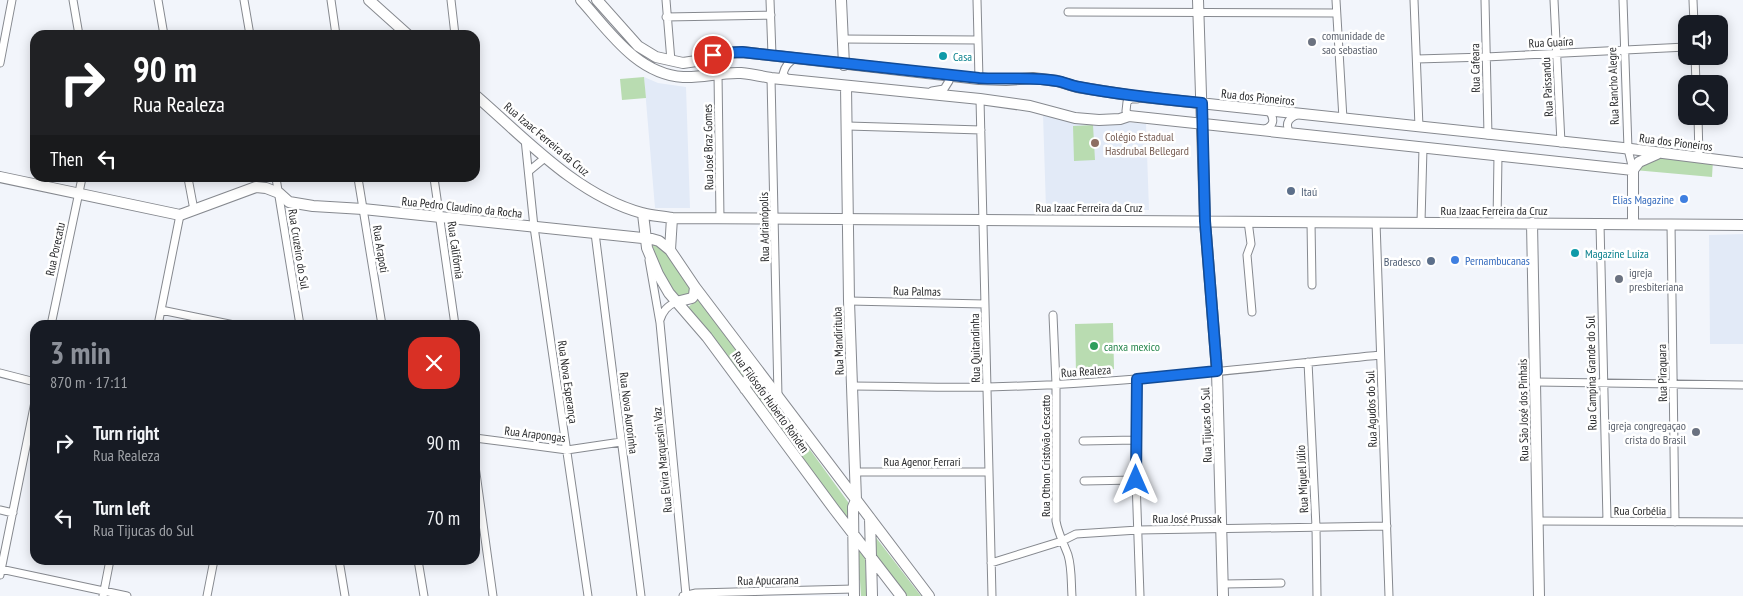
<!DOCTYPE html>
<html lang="en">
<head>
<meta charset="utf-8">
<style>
	:root { --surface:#171b24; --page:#242831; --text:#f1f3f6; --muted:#9ea1a6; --accent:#8c9099 }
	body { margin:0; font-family:"PT Sans Narrow",sans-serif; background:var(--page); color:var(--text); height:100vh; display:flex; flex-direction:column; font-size:19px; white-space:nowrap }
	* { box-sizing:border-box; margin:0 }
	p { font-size:16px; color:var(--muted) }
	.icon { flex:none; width:28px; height:28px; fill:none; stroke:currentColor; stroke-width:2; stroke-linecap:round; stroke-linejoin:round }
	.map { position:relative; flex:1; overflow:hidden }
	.drawer { position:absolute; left:30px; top:320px; width:450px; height:245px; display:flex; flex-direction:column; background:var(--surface); border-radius:15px; box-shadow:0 2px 12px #0003 }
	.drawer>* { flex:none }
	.banner { position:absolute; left:30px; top:30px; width:450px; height:152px; border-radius:15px; box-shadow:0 2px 12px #0003; background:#202124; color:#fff; overflow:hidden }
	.fabs { position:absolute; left:1678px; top:15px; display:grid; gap:10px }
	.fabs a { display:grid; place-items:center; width:50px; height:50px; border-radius:10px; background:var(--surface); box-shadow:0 2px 12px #0003; font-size:25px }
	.pin { position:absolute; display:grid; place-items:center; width:42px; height:42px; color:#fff; margin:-21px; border:2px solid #fff; border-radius:50%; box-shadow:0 1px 5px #0007 }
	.me { position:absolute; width:55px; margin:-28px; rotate:0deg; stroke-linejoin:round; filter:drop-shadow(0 0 4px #0008) }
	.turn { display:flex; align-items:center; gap:18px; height:105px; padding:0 20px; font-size:22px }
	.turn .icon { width:65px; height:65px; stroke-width:2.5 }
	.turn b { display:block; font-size:35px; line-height:42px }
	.then { display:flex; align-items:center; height:48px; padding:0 20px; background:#0003; gap:10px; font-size:19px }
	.round { display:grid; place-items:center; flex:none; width:52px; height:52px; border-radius:15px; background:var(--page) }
	.overview { display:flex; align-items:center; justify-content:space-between; height:85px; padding:0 20px }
	h1 { font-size:30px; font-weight:700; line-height:38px; color:var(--accent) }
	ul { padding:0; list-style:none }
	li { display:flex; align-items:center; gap:15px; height:75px; padding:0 20px }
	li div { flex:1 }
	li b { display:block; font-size:19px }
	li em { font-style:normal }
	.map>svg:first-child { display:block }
</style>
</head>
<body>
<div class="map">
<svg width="1743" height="596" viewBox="0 0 1743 596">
	<rect width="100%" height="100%" fill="#f2f5fb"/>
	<path fill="#e2eaf7" d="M644 77 658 83 686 87 690 208H655Z
		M1043 114 1146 124 1149 210 1046 209Z
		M1743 234V360V344H1710L1709 235Z"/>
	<path fill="#b9dcb1" d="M644 77 646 98 622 100 620 79Z
		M1093 125 1095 160 1074 161 1073 126Z
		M1659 153 1713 160 1712 177 1634 170Z
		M659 242 690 286 689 294 677 297C666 280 656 263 652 243Z
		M698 299 753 372 743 377 686 309Z
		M1113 323 1114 369 1076 373 1075 324Z
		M749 381H754L770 403H776L848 502V520L748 385Z
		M874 535 921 596H907L872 552Z
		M857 547 865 558 867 596H861L860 581 858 578Z"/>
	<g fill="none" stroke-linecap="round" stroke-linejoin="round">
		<defs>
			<path id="street" d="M73 0 79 35
				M158 0 164 35
				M244 0 250 35
				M331 0 336 35
				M451 0 455 35
				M666 0 671 61
				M770 0 772 55
				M977 0 979 79
				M1336 0 1343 119
				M1414 0 1419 127
				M1485 0 1488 135
				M1554 0 1561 143
				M1623 0 1628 149 1633 170
				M1693 0 1694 24
				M1068 12 1336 13
				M666 17 771 15
				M842 39 978 40
				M1695 56 1696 84
				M1417 59 1486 57 1686 47
				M0 63 12 0
				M718 74 720 219
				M771 78 778 396
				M788 80 783 74C785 66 788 63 795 58
				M932 91 944 89 949 81V75
				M980 99 992 596
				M1129 116 1126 111 1127 102 1131 99H1137
				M1698 116 1699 158
				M848 126 981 130
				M1265 129C1274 126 1275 119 1269 111
				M1290 133C1284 123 1289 117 1300 114
				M525 139 534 227 588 596
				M529 171 546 157
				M188 178 194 210
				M276 178 300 325
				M358 178 382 325
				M434 178 455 325
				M1248 221 1251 244 1247 255 1252 312
				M1311 222 1312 285
				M1376 222 1389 596
				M1421 222 1423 148
				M1497 223 1498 155
				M1600 224 1607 521
				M1671 224 1675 522
				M595 233 641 596
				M649 260 660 323 686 595
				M849 301 985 304
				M161 310 234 325
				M1053 315 1056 384V521C1058 533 1064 544 1068 555 1072 568 1071 583 1072 596
				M660 320C663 311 667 306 676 302
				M51 325 82 178
				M158 325 180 215
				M1308 362 1316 527 1317 596
				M0 373 35 382
				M1137 379 1136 480 1140 596
				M1536 382 1743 385
				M852 386C897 386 943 388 988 387 1119 384 1250 368 1380 355
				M475 438 567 450 621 442
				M1083 441 1136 440
				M475 466 493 596
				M855 472H989
				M1084 481 1136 480
				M0 510 13 513
				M1537 521 1743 522
				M339 560 345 596
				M418 560 424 596
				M991 563 1062 541 1076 534 1138 530 1387 526
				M0 569 127 596
				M0 575 35 402
				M1223 584 1281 583
				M103 596 110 560
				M207 596 214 560
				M683 596 696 593 854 589"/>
			<path id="secondary" d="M369 0 408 35
				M581 0C609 31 637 74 683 77 702 78 721 72 741 73 751 74 761 76 771 78L980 99 1030 106 1075 118 1099 120 1120 119 1129 116 1633 170
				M597 0 638 46 656 57 683 63 703 60 721 53 742 52 979 79 1006 80 1033 78 1057 81 1077 87 1134 96 1623 148 1743 163
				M841 0 844 65
				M1198 0 1205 221 1217 371 1223 596
				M846 86 849 301 856 500 853 507 854 596
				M475 95C525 138 576 195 642 213 651 216 662 216 672 218L1743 225
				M0 177 180 215 256 187 266 188 279 193 289 202 313 206 363 209 652 239 659 241 670 250
				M643 214 647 248 658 274 669 293 707 337 834 509 901 596
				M672 218 670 250 695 287 929 596
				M1532 223 1539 596
				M1633 224V170L1639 162 1657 154
				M676 302 692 298 694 295 695 287
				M745 389C745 378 753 373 762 376
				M870 518 872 596"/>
		</defs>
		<use href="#street" stroke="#86898f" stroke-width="9"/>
		<use href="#secondary" stroke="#86898f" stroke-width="12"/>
		<use href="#street" stroke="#fff" stroke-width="7"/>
		<use href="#secondary" stroke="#fff" stroke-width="10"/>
	</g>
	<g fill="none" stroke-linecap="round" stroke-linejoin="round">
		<defs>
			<path id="route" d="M713 55 721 53 742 52 979 78C1005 80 1032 76 1057 81 1064 82 1071 86 1079 87 1120 95 1161 99 1202 103L1205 221 1217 371 1137 379 1136 480"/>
		</defs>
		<use href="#route" stroke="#114b97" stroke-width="12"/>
		<use href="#route" stroke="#1a73e8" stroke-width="9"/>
	</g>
	<g fill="#6b7280" stroke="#fff" stroke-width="2">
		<circle cx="1312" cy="42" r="5"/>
		<circle cx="1619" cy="279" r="5"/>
		<circle cx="1696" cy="432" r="5"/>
	</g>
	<g fill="#0f9aa8" stroke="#fff" stroke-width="2">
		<circle cx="943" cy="56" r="5"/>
		<circle cx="1575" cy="253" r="5"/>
	</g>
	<circle fill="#8d6e63" stroke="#fff" stroke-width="2" cx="1095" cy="143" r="5"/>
	<g fill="#5c6f8a" stroke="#fff" stroke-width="2">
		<circle cx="1291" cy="191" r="5"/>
		<circle cx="1431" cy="261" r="5"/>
	</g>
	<g fill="#3f7fe0" stroke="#fff" stroke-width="2">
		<circle cx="1684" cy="199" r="5"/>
		<circle cx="1455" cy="260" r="5"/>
	</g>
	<circle fill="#2e9e5b" stroke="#fff" stroke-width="2" cx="1094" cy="346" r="5"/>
	<g text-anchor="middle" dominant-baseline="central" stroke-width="5" stroke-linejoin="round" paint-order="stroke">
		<g font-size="12" fill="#5b616d" stroke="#fff" text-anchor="start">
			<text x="1322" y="35">comunidade de<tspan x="1322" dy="14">sao sebastiao</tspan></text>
			<text x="1629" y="272">igreja<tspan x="1629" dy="14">presbiteriana</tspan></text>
			<text x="1686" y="425" text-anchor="end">igreja congregaçao<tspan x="1686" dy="14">crista do Brasil</tspan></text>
		</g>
		<g font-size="12" fill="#292a2c" stroke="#fff">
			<text transform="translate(1551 42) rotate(-3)">Rua Guaíra</text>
			<text transform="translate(1475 68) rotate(-91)">Rua Cafeara</text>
			<text transform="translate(1613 86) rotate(-92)">Rua Rancho Alegre</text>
			<text transform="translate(1547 87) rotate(-93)">Rua Paissandu</text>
			<text transform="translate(1258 97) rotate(6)">Rua dos Pioneiros</text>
			<text transform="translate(547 139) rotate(40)">Rua Izaac Ferreira da Cruz</text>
			<text transform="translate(1676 142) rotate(7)">Rua dos Pioneiros</text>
			<text transform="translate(708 147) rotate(-91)">Rua José Braz Gomes</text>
			<text transform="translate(462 207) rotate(6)">Rua Pedro Claudino da Rocha</text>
			<text x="1089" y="207">Rua Izaac Ferreira da Cruz</text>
			<text x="1494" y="210">Rua Izaac Ferreira da Cruz</text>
			<text transform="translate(764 227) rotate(-91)">Rua Adrianópolis</text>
			<text transform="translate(55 249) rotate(-78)">Rua Porecatu</text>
			<text transform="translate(299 249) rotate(81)">Rua Cruzeiro do Sul</text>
			<text transform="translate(381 249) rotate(81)">Rua Arapoti</text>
			<text transform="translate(456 250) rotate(82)">Rua Califórnia</text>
			<text transform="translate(917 291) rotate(1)">Rua Palmas</text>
			<text transform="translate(838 341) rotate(-92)">Rua Mandirituba</text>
			<text transform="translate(975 348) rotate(-91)">Rua Quitandinha</text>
			<text transform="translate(1086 371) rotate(-4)">Rua Realeza</text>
			<text transform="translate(1591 373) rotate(-91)">Rua Campina Grande do Sul</text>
			<text transform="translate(1662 373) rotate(-91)">Rua Piraquara</text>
			<text transform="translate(568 382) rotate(82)">Rua Nova Esperança</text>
			<text transform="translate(771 402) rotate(54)">Rua Filósofo Huberto Rohden</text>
			<text transform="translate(1371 409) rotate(-92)">Rua Agudos do Sul</text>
			<text transform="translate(1523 410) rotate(-91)">Rua São José dos Pinhais</text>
			<text transform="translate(629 413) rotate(83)">Rua Nova Aurorinha</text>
			<text transform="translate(1206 425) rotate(-92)">Rua Tijucas do Sul</text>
			<text transform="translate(535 434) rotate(7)">Rua Arapongas</text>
			<text transform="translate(1045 456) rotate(-90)">Rua Othon Cristóvão Cescatto</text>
			<text transform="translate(662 460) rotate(-96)">Rua Elvira Marquesini Vaz</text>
			<text x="922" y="461">Rua Agenor Ferrari</text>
			<text transform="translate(1302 479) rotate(-93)">Rua Miguel Júlio</text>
			<text x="1640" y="510">Rua Corbélia</text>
			<text x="1187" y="518">Rua José Prussak</text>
			<text transform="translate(768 580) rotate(-1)">Rua Apucarana</text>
		</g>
		<g font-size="12" fill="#0d838f" stroke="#fff" text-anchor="start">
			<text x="953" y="56">Casa</text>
			<text x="1585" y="253">Magazine Luiza</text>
		</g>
		<g font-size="12" fill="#785e54" stroke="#fff" text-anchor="start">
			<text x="1105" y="136">Colégio Estadual<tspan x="1105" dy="14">Hasdrubal Bellegard</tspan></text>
		</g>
		<g font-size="12" fill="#4e5e75" stroke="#fff" text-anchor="start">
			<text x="1301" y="191">Itaú</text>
			<text x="1421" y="261" text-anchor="end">Bradesco</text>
		</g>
		<g font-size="12" fill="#366cbe" stroke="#fff" text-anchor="end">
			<text x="1674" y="199">Elias Magazine</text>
			<text x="1465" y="260" text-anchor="start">Pernambucanas</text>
		</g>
		<g font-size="12" fill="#27864d" stroke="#fff" text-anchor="start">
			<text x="1104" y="346">canxa mexico</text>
		</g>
	</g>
</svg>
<div class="fabs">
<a><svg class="icon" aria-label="sound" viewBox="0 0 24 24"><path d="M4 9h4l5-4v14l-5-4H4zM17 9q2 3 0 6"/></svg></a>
<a><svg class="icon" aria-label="search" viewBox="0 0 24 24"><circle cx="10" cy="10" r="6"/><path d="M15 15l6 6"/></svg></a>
</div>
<div class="pin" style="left:713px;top:55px;background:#d93025"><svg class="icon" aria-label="arrive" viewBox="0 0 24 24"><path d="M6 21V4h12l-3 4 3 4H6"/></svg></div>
<svg class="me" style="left:1136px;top:480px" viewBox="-20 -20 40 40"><path d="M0-17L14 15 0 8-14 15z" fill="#1a73e8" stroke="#fff" stroke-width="4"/></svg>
<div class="banner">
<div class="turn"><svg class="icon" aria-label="right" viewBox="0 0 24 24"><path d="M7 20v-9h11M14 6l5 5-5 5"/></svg><div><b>90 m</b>Rua Realeza</div></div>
<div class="then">Then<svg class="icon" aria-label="left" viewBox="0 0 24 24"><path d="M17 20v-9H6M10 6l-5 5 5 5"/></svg></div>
</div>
<section class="drawer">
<div class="overview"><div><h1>3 min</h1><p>870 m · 17:11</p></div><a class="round" style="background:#d93025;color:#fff"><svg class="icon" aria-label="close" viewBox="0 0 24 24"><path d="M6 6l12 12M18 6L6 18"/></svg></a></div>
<ul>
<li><svg class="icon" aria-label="right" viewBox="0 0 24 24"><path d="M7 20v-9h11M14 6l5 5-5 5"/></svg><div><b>Turn right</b><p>Rua Realeza</p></div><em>90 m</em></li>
<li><svg class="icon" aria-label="left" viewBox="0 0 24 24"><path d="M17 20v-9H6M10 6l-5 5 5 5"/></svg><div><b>Turn left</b><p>Rua Tijucas do Sul</p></div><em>70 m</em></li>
</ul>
</section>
</div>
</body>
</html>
